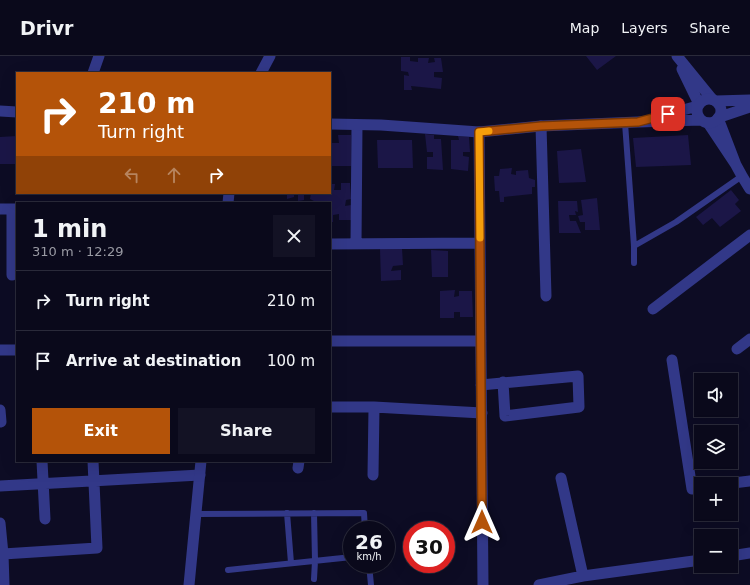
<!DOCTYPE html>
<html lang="en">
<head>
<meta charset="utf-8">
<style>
	:root { --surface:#0a091b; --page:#131224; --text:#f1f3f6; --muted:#999aa3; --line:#2a2a3a; --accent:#b45309 }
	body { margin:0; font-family:"DejaVu Sans",sans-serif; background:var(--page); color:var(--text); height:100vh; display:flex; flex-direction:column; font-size:15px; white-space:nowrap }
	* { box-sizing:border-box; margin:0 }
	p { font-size:13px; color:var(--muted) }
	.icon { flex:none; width:22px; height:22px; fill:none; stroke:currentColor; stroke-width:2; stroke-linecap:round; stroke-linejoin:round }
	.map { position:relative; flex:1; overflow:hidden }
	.drawer { position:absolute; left:16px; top:146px; width:315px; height:260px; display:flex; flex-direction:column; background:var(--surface); border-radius:0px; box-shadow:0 4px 16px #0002,0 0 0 1px var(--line) }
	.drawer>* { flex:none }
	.guide { position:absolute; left:16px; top:16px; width:315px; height:122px; border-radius:0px; box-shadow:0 4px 16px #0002,0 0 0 1px var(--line); background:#b45309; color:#fff; overflow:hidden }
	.tools { position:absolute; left:694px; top:317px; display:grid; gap:8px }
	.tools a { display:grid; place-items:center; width:44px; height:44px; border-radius:0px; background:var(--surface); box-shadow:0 4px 16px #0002,0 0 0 1px var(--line); font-size:20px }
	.speed { position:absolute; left:343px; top:465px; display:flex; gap:8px; font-size:20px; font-weight:700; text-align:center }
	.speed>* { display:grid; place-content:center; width:52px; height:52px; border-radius:50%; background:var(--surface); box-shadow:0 4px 16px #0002,0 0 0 1px var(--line); line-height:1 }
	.speed small { font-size:10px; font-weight:400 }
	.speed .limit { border:6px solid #d22; background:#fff; color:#111 }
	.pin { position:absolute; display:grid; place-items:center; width:34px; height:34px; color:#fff; margin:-17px; border-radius:8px; box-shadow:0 2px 6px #0006 }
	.me { position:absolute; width:44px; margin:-22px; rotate:0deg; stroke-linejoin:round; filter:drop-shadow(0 0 3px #0008) }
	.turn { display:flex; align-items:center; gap:14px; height:84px; padding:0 16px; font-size:18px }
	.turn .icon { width:52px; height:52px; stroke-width:2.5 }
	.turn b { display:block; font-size:28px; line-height:34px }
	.lanes { display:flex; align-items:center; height:38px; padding:0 16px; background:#0003; justify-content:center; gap:20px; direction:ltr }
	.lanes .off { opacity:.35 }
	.round { display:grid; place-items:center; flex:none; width:42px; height:42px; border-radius:0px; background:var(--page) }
	.overview { display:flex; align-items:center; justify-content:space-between; height:68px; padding:0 16px }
	h1 { font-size:24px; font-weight:600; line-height:30px }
	.action { display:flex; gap:8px; margin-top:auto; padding:8px 16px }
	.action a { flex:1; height:46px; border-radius:0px; background:var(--accent); color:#fff; font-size:16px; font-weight:600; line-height:46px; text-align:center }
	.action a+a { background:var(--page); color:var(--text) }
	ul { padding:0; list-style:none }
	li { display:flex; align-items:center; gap:12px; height:60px; padding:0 16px; border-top:1px solid var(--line) }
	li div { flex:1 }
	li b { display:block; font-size:15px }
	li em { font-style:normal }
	header { display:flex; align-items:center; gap:24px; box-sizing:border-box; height:56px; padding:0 20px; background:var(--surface); border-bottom:1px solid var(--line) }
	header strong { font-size:19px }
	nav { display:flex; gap:22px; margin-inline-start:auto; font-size:14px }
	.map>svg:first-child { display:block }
</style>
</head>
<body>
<header>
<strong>Drivr</strong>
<nav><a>Map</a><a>Layers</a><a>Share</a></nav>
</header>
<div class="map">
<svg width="750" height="529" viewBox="0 0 750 529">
	<rect width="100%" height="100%" fill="#0d0c24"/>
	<path fill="#1b1647" d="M586 0H616L597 14Z
		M401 1H410V5L418 6V2H429L428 7 435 6 434 2H441L443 16H434V21L442 22 441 33 411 30 412 34H404V19L409 20 408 16 401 15Z
		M425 78 434 79V83H441L443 114 427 113V101H433V96H427Z
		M338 79H351V110H330V87H339Z
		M688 79 691 109 636 111 633 82Z
		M17 80V108H0V81Z
		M458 80 469 81 470 96H463V100L469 101 468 115 451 113V84H459Z
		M377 84H412L413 112H378Z
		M581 93 586 126 559 127 557 95Z
		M512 112 511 118 516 119V115L528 114 529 122 535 124V131H532V138L504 141V146H500L499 135H495L494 120H499L500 113Z
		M341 127H350L351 143 346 144 345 150 351 149V164H339V158L333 159V166H330V147H315L314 145 310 143 311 137H330V128H335L334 134H341Z
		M731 134 739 144 735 148 741 155 720 171 712 162 703 169 696 161Z
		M287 137H294V141L287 143Z
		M298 137H304V144L298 145Z
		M597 142 600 174H585V166H580L578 160 583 159 581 144Z
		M558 145H577L578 156 575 155 576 159H569L570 165H576L581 177H559Z
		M402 192 403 209 393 210 391 215 401 214V224L381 225 380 193Z
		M431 194 448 195V221H432Z
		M455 234 454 241 459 240V235H472L473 261H460V256H454V262H440V235Z"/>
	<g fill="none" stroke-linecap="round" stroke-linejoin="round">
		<path stroke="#323888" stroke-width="6" d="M625 67 634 190V207
			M634 190 676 166 742 120
			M287 457 291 507
			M196 458 364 457 365 474
			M369 508 371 529
			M228 514 352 501
			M314 523 315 505 314 457"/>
		<path stroke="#323888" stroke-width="11" d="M677 0 712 43
			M682 13 699 48
			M93 17 99 0
			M708 67 736 109 718 62
			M541 70 546 240
			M479 76 483 529
			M736 109 742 120 750 133
			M0 153H17
			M330 188 480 187
			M356 188 357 69
			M12 219V153
			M653 253 750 179
			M330 285H481
			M737 293 750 283
			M0 294H17
			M672 304 692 433 701 431
			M481 329 578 320 579 351 505 360 503 326
			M330 351H374L482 357
			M0 354 1 366
			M42 405 45 463
			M298 412 299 405
			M373 419 374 351
			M561 422 583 520
			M725 428 750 425
			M0 430 200 419
			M0 467 3 498 4 529
			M3 498 97 492 93 405
			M731 500 750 497
			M539 529 583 520 701 504"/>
		<path stroke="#323888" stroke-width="11" d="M261 17 270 0
			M697 55a12 12 0 1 1 24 0a12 12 0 1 1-24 0Z
			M716 45 750 44
			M0 55 17 56
			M656 61 698 50
			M720 61 750 51
			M330 68 381 69 479 76 541 70 638 66 701 64
			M228 147 229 137
			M189 529 201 405"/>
	</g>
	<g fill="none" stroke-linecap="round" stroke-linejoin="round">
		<defs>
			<path id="route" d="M482 466 479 76 541 70 638 66 668 58"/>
		</defs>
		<use href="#route" stroke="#753606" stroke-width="10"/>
		<use href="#route" stroke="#b45309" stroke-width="7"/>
		<path stroke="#f59e0b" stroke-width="7" d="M480 182 479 76 489 75"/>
	</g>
</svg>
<div class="tools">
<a><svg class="icon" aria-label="sound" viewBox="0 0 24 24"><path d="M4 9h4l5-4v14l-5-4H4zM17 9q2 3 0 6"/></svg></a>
<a><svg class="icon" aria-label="layers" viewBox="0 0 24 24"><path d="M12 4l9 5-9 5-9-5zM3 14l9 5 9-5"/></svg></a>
<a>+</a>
<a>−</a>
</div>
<div class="speed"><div>26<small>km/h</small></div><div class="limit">30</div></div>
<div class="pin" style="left:668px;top:58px;background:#d93025"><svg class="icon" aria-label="arrive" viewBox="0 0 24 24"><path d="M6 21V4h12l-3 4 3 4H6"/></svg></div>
<svg class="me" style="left:482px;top:466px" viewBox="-20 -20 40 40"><path d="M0-17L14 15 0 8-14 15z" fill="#b45309" stroke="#fff" stroke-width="4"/></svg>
<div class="guide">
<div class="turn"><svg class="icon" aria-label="right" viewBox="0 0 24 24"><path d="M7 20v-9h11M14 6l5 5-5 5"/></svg><div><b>210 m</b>Turn right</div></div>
<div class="lanes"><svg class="icon off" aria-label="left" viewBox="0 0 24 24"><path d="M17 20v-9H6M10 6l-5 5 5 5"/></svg><svg class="icon off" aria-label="ahead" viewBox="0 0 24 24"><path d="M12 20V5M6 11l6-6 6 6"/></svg><svg class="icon" aria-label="right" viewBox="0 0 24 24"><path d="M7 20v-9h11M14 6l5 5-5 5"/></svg></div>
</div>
<section class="drawer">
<div class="overview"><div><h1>1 min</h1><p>310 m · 12:29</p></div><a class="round"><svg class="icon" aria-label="close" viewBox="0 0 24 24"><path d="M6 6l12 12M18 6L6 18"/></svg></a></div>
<ul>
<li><svg class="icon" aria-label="right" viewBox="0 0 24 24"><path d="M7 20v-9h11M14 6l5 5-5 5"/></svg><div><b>Turn right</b></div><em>210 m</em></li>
<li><svg class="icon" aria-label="arrive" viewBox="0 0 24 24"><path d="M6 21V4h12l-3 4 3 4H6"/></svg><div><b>Arrive at destination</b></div><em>100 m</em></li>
</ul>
<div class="action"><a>Exit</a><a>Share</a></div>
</section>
</div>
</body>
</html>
